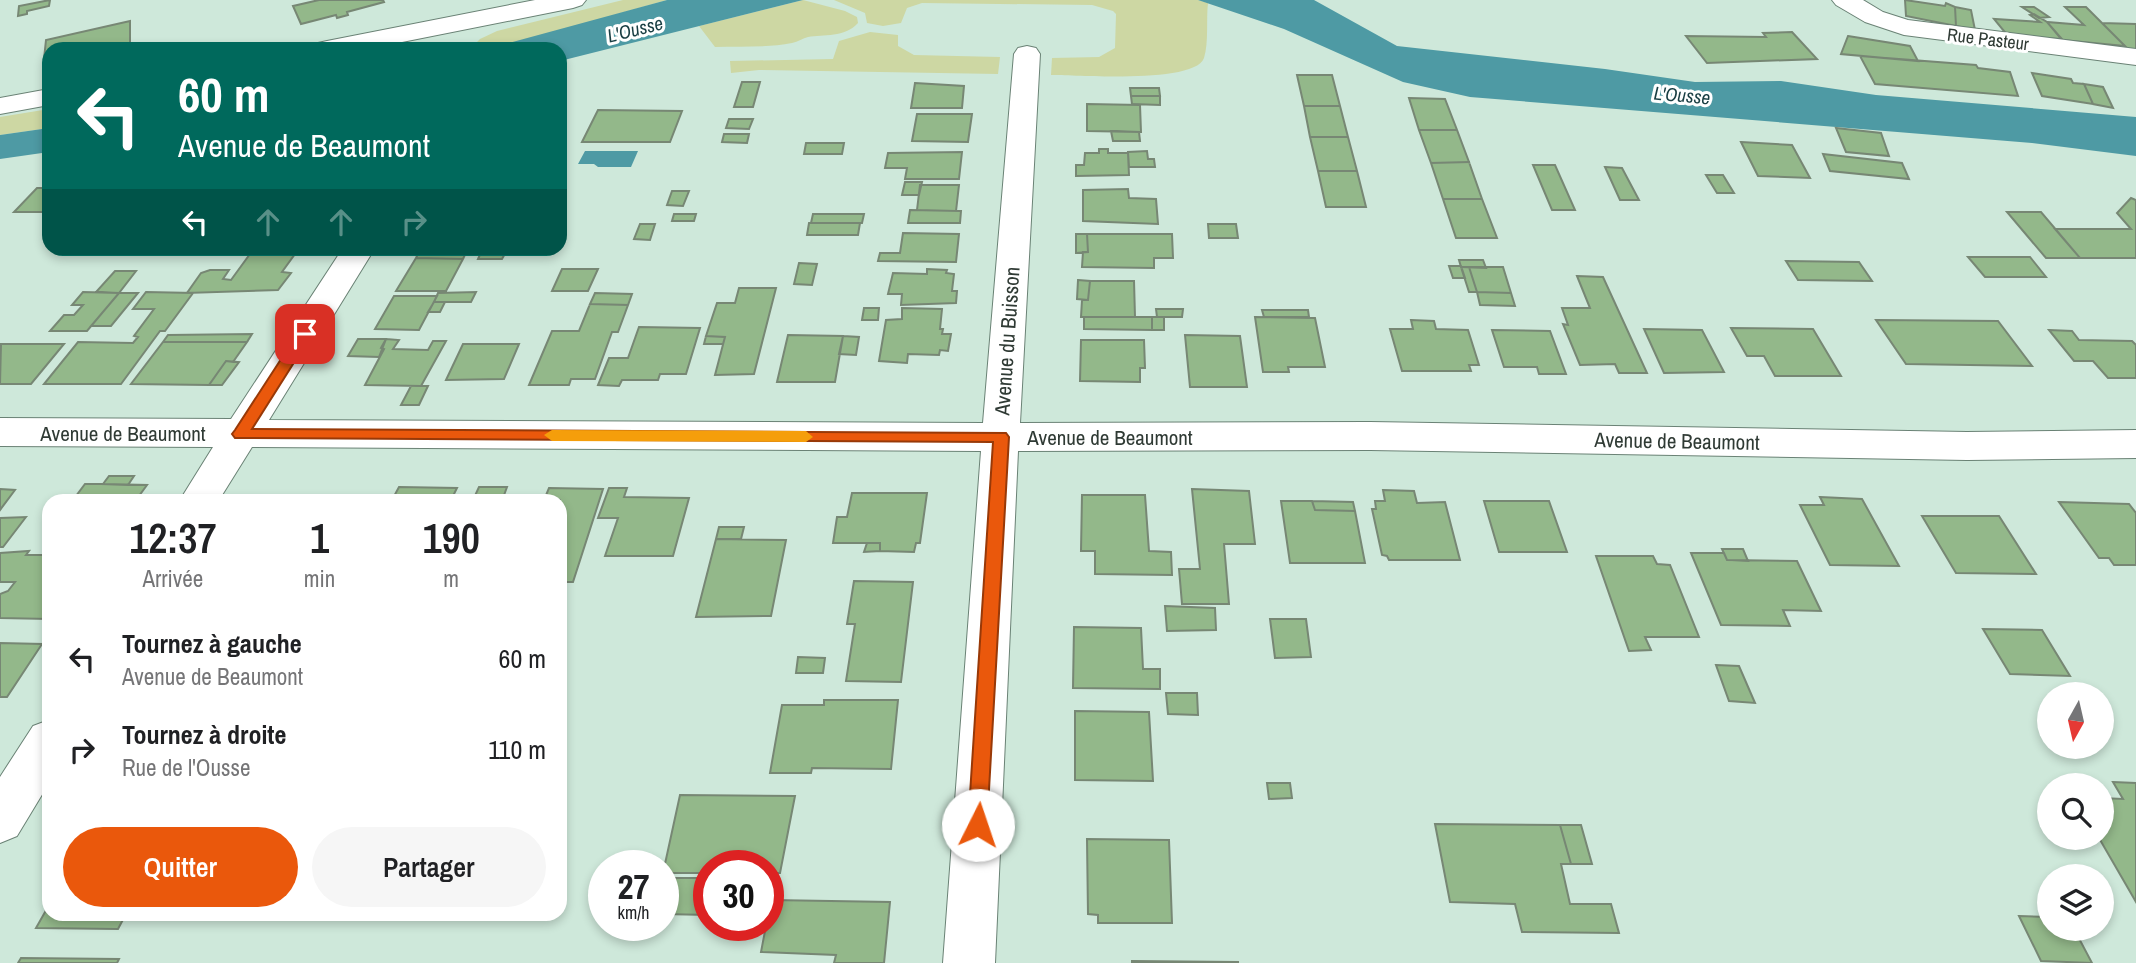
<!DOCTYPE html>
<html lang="fr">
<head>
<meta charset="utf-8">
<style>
	:root { --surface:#fff; --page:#f6f6f6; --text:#202124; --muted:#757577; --accent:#ea580c }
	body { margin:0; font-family:"Archivo Narrow",sans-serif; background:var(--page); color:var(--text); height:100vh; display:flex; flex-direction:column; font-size:26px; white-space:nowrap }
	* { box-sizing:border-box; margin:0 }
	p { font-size:23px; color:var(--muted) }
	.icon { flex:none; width:38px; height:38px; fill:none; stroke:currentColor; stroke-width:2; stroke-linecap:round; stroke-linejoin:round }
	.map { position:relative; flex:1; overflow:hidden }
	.sheet { position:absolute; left:42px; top:494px; width:525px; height:427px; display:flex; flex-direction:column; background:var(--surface); border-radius:21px; box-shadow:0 4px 10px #0003 }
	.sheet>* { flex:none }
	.hud { position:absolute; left:42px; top:42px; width:525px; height:214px; border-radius:21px; box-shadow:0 4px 10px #0003; background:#00695c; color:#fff; overflow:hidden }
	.needle { width:46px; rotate:188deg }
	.buttons { position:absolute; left:2037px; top:682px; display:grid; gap:14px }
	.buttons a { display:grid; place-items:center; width:77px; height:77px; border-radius:50%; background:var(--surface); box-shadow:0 4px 10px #0003; font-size:35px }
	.speed { position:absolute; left:588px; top:850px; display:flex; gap:14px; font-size:35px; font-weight:700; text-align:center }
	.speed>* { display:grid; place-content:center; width:91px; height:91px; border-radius:50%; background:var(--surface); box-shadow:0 4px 10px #0003; line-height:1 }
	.speed small { font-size:18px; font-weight:400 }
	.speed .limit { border:10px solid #d22; background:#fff; color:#111 }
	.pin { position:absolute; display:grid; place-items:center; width:60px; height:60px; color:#fff; margin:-30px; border-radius:14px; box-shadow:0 4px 10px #0006 }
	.me { position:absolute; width:77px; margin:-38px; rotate:4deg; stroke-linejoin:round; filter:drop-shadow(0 0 5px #0008) }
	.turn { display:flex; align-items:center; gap:24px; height:147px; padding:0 21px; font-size:32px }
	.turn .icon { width:91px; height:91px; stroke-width:2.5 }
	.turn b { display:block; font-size:49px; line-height:60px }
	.lanes { display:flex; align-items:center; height:66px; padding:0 21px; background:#0003; justify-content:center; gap:35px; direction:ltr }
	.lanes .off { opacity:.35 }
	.eta { display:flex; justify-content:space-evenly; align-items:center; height:119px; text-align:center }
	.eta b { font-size:42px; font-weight:600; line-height:49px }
	.cta { display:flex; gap:14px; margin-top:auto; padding:14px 21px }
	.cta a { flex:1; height:80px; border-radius:42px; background:var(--accent); color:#fff; font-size:28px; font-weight:600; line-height:80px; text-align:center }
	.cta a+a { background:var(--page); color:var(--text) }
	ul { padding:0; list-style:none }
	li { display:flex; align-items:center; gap:21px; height:91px; padding:0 21px }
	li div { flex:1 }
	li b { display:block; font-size:26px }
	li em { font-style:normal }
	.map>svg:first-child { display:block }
</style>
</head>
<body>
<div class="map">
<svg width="2136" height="963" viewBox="0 0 2136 963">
	<rect width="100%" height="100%" fill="#cee8da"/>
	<path fill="#cdd7a3" d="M623 0H667L511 44 476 49 474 45 480 39 497 31Z
		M803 0 845 11 857 17 858 23C845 38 823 34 808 37 803 38 798 42 792 43 768 48 740 46 715 47L699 26Z
		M834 0H1198L1208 3C1206 19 1209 42 1204 58 1195 84 1076 75 1051 75L1052 58 1099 57 1115 48 1116 14 1113 11 1092 5 922 3 907 8 901 23 883 26 867 23 865 13Z
		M870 32 898 35V46L914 55 1000 57 998 74 759 70 731 73 730 61 833 59 839 41Z
		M49 109V128L0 135V117Z"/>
	<path fill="#4e9aa4" d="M667 0H803L560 61V49H487Z
		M1198 0H1314L1397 46 1605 69 1695 82 1781 81 1876 95 2136 117V156L2032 143 1470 97 1403 82 1284 29Z
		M49 128V152L0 159V135Z
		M585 151H638L631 167H598L594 164H578Z"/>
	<path fill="#93b88a" stroke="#778774" stroke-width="2" d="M50 0 49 6 27 11V14L18 16 19 6Z
		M319 0H383L384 2 347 12 348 15 337 18 336 15 301 24 293 6Z
		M1905 0 1945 6 1946 3 1955 7 1956 26 1906 16Z
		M1955 7 1971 10 1975 30 1956 26Z
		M2022 7H2034L2049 17 2039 18Z
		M2065 7H2086L2125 46 2062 40 2047 22 2084 25Z
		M2034 14 2047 22 2062 39 2008 36 1994 19 2040 22 2030 15Z
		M130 21V44L108 49V45L92 49H49V58L44 59 46 40Z
		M2102 23 2136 24V52L2130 51Z
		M1792 32 1817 59 1707 63 1686 36 1766 37 1763 33Z
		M1848 36 1910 46 1918 61 1841 54Z
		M1860 56 1976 65 1978 68 2010 72 2018 96 1875 84Z
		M2032 73 2071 79 2073 83 2084 84 2093 104 2042 96Z
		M1297 75H1332L1340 106H1304Z
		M742 82H760L753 107H734Z
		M915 83 964 86 962 108H911Z
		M2084 84 2103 87 2113 108 2093 104Z
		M1130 88H1159L1160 96H1131Z
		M1131 96H1160V105L1132 104Z
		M1409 98 1445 99 1457 130H1419Z
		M1087 104 1140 105 1141 132 1087 131Z
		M1304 106H1340L1348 137H1310Z
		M598 110 682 111 670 142H582Z
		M917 114H972L968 142 912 141Z
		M729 119H753L749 129 726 128Z
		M1836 128 1881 133 1889 156 1846 152Z
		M1419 130H1457L1469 162 1431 163Z
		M1111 131 1139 132 1140 141H1113Z
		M724 134H749L747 143 722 142Z
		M1310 137H1348L1357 171H1318Z
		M1741 142 1792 145 1810 178 1758 176Z
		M806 143H844L842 154H804Z
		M1099 149H1108V153H1128L1129 175 1076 176V165H1084L1085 153H1099Z
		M1147 151 1148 159H1154L1155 167H1129L1128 152Z
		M962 152 959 179H905L907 168H885L888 153Z
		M1823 154 1902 163 1909 179 1830 171Z
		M1469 162 1482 199H1443L1431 163Z
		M1533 165H1555L1575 210H1552Z
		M1605 167 1622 168 1639 200H1620Z
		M1318 171H1357L1366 207H1326Z
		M1706 175H1723L1734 193H1717Z
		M905 182H922L919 195H902Z
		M920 185H959L956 211 917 210Z
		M37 188H49V212H14Z
		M1128 189 1129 198 1156 199 1158 224 1083 221V190Z
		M672 191H689L683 206 667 205Z
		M2131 198 2136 200V258H2080L2055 229H2131L2117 213Z
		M1443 199H1482L1497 238H1456Z
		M910 210 961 211 960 223H908Z
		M2007 212H2041L2080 258H2046Z
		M674 214H696L694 221H672Z
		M813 214H864L862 223H811Z
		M809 223H860L858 235H807Z
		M640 224H655L650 240 634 239Z
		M1208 224H1236L1238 238H1209Z
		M903 233 959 234 956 262 878 261 880 253H900Z
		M1076 234H1087L1088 252 1076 253Z
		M1087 234H1172L1173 258H1154V268L1082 267 1083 252H1088Z
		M421 248H468L463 259 416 258Z
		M483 248H496L507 250 502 259H478Z
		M250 254H295L282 272 291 273 278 290 187 293 201 273 210 270H229L223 279 231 280Z
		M1968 257H2030L2046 277H1985Z
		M416 258 463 259 446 291H396Z
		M1459 260H1483L1486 268 1461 267Z
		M1786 261 1859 262 1872 281 1798 280Z
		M799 263 817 264 812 285 794 284Z
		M1449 266H1461L1465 278H1453Z
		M1461 267H1469L1477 292H1469Z
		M1469 267H1503L1511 293 1477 292Z
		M562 269H598L588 291H552Z
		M927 269 947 270 946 273 954 274 952 291H957L956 303 901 305 902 294H888L893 273 927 274Z
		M115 271H136L119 293 96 292Z
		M1577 276 1603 277 1647 373H1619L1615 364 1580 365 1563 324 1568 325 1562 308H1590Z
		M1078 280 1090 281 1088 300 1077 299Z
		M1090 281H1134L1135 317H1081L1082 300H1088Z
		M739 288H776L754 374 715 375 725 337 706 336 717 303H735Z
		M83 292 119 293 87 331H50L64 315H74L83 305H72Z
		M146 292 193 293 165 331H160L121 384H44L78 342 133 343 138 337 134 336 154 309H133Z
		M476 292 471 302H434L438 293Z
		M1477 292 1511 293 1515 306 1480 305Z
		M119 293H138L111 326H91Z
		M595 293 632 294 628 305 590 304Z
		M394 296H437L419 330 375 329Z
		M434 302H445L440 312H428Z
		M590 304 628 305 618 332H612L595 379H571L569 385H529L552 331H579Z
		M864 308H879L878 320H862Z
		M902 308 942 309 940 329H943L942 334H951L948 351 940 350 939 355 908 354 907 363 879 361 886 320 902 319Z
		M1156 309H1183L1182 317H1157Z
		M1262 310H1308L1309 317H1264Z
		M1084 317H1152V330L1084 329Z
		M1152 317H1164V330H1152Z
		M1255 317 1315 318 1325 367H1288L1289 372H1263Z
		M1411 320 1434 321 1436 329 1468 330 1479 365H1469L1471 371H1402L1390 329H1413Z
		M1876 320 1998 321 2032 366 1906 364Z
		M639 327 700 328 686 374H660L658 380H622L619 386 598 385 609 358H628Z
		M1731 328 1813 329 1841 376H1775L1764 356H1747Z
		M1644 329 1702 330 1724 372 1664 373Z
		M1492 330 1550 331 1566 374H1539L1537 367H1504Z
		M2049 330 2072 331 2079 340 2132 341 2136 345V378H2108L2093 361H2074Z
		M252 334 247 342H163L168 335Z
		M788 335 843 336 835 382H777Z
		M1185 335 1240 336 1247 387H1190Z
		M706 336 725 337 723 344H704Z
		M843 336 859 337 856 355 839 354Z
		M358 339H386L379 357 348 356Z
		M386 339 399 340 393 349 428 350 433 341H446L421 386 365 385 384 349 381 348Z
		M1081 340H1144L1145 368H1140V382L1080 381Z
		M163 342H247L233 362 226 361 209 385 131 384Z
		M1 344H64L31 384H0Z
		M463 344H519L504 379 446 380Z
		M226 361 239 362 222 385H209Z
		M411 386H428L419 405H401Z
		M109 476H134L128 485 103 484Z
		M85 484H103L147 485 136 500H73Z
		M399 487 457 488 451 500H392Z
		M479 487H507L503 498 534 499 473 500Z
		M549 488 603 489 573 582H560V500H544Z
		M609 488H627L624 497 689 498 673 556H605L618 518H598Z
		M0 489 15 490 0 510Z
		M1192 489 1249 491 1255 544H1224L1229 604H1182L1179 569H1200Z
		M1383 490 1414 491 1417 503 1445 502 1460 560H1389L1387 556 1382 555 1372 509H1376L1375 501H1385Z
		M852 493H927L920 543H916L914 552 880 551V543H833L837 517H847Z
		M1082 495H1145L1149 551 1171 552 1172 575 1095 574V551H1081Z
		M1820 497 1862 499 1899 566 1830 565 1800 505H1824Z
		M1281 501H1312L1315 510 1355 511 1365 563H1290Z
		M1312 501 1353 502 1355 511 1315 510Z
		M1484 501H1549L1567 552H1499Z
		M2059 502 2129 504 2136 513V565H2114L2109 558H2099Z
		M1922 516H1999L2036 574 1956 573Z
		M26 517 3 547H0V518Z
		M719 527H744L741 539H716Z
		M716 539 786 540 771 616 696 617Z
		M867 543H880V551L864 552Z
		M1722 549H1743L1748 561 1727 560Z
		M29 551 26 555H49V619L0 618V594L8 591 15 582H0V553Z
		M1691 553H1724L1727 560 1797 561 1821 611 1783 610 1790 626 1721 625Z
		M1596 556H1653L1657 564 1670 565 1699 637H1645L1651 650 1629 651Z
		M854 581 913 582 901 682 846 681 855 624H847Z
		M1165 606 1215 608 1216 630 1167 631Z
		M1270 619H1306L1311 657 1275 658Z
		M1074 627 1141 628 1143 669H1160V689L1073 688Z
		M1983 629 2042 630 2070 676 2010 674Z
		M0 643 42 644 7 697H0Z
		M798 657 825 658 823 673H796Z
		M1716 665 1739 666 1755 703 1729 701Z
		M1166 693H1197L1198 715 1168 714Z
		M824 700H898L891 769 812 768 811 773H770L782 705H824Z
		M1075 711 1149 712 1153 781 1075 780Z
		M2113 782 2136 783V902L2099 838H2102V798L2123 799Z
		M1267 783H1290L1292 798 1269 799Z
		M680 795 795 796 780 873H768V866H709V873H663Z
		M1435 824 1560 825 1571 864H1561L1570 904H1611L1619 933 1522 932 1515 904 1450 902Z
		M1560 825H1581L1592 864H1571Z
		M1087 839 1169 840 1172 923H1098V915L1088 914Z
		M663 878H709V915L663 914Z
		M771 900 890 902 884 963H834L836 955 761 952Z
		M49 905V914H126L118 929 36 928Z
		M2019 916 2049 917V929H2074L2092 963 2041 961Z
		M21 958 119 959 117 963H18Z
		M1132 961 1238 962V963H1132Z"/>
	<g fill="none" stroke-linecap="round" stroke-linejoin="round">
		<defs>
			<path id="minor" d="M535 0H586L582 5 573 8 367 49H314L318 43 327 41Z
				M1832 0H1863L1883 12 1908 20 2136 49V65L1904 35 1865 22 1836 5Z
				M1027 46 1036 48 1040 54 1020 423 1370 422 1967 432 2136 430V458L1967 460 1370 450 1018 451 995 963H943L981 451 252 447 219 500H180L213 447 0 446V418L231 419 343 248H375L269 420 983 423 1014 54 1018 48Z
				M49 89V105L0 114V98Z
				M49 720V783L17 836 0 843V777L33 726Z"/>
		</defs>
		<use href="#minor" stroke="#6a8275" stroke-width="2"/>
		<use href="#minor" fill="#fff" fill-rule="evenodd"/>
	</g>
	<path fill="#ea580c" stroke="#983908" stroke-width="2" d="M305 329 312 334 252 429 1006 433 1009 437 987 825 985 832 978 835 971 832 968 825 993 442 235 438 232 434 235 430 300 330Z"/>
	<path fill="#f59e0b" d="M552 430 806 431 813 437 806 442 552 441 544 435Z"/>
	<g text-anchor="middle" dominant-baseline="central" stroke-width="6" stroke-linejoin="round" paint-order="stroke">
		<g font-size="18" fill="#2f3a34" stroke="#fff">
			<text transform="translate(1988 39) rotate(7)">Rue Pasteur</text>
		</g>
		<g font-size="19" font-style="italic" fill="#193e43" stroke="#fff">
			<text transform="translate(635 29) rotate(-14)">L'Ousse</text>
			<text transform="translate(1682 95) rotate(5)">L'Ousse</text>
		</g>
		<g font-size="21" fill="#2f3a34" stroke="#fff">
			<text transform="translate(1007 341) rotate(-86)">Avenue du Buisson</text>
			<text x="123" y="433">Avenue de Beaumont</text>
			<text x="1110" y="437">Avenue de Beaumont</text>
			<text transform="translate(1677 441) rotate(1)">Avenue de Beaumont</text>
		</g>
	</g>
</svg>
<div class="buttons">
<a><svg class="needle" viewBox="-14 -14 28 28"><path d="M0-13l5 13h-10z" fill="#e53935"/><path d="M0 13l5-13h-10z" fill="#757577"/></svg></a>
<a><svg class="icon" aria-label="search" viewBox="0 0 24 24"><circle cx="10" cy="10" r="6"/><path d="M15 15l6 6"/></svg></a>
<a><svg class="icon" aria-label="layers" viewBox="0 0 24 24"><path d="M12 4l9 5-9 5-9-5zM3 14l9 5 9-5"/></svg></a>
</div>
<div class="speed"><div>27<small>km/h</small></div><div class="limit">30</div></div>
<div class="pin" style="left:305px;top:334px;background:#d93025"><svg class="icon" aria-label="arrive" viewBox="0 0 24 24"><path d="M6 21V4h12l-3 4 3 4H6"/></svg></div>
<svg class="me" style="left:978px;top:825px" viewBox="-20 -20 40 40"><circle r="19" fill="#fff"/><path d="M0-13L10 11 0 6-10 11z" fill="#ea580c"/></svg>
<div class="hud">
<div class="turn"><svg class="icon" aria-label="left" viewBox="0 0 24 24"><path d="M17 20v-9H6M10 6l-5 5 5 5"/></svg><div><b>60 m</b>Avenue de Beaumont</div></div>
<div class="lanes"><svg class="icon" aria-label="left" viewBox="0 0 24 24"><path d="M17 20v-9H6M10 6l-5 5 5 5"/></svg><svg class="icon off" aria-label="ahead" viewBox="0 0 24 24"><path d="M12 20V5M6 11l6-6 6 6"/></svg><svg class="icon off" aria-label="ahead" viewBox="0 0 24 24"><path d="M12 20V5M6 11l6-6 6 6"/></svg><svg class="icon off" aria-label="right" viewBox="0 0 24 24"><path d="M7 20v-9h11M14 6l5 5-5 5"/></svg></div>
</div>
<section class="sheet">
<div class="eta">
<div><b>12:37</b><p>Arrivée</p></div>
<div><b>1</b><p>min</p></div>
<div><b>190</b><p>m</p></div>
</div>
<ul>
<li><svg class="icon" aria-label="left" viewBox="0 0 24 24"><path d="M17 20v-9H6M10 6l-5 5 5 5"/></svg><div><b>Tournez à gauche</b><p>Avenue de Beaumont</p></div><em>60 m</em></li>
<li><svg class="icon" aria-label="right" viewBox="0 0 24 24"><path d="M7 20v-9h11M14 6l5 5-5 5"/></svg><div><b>Tournez à droite</b><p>Rue de l'Ousse</p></div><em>110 m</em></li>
</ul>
<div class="cta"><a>Quitter</a><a>Partager</a></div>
</section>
</div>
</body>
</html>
